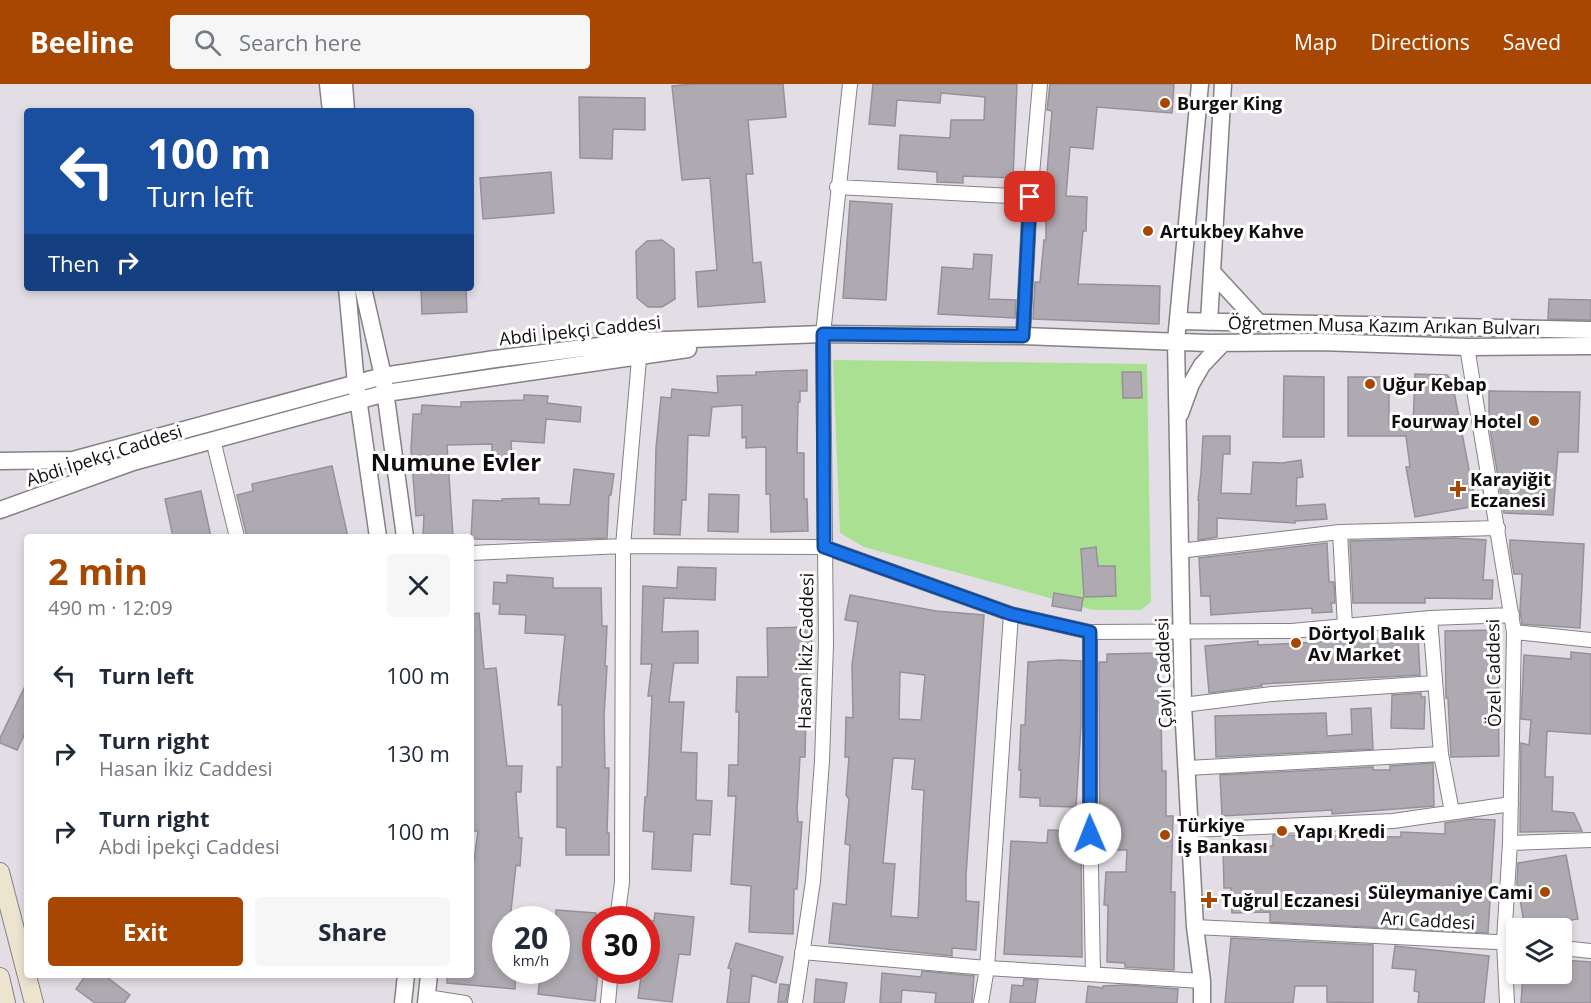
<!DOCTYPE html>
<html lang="en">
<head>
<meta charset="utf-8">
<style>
	:root { --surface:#fff; --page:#f6f6f7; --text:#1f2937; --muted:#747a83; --accent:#a84702 }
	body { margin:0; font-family:"Open Sans",sans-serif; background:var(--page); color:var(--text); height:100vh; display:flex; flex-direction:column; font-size:22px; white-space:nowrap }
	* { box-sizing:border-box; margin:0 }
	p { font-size:20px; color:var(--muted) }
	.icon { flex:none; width:33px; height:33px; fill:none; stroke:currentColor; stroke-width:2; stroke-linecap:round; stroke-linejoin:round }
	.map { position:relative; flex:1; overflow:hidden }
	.details { position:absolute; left:24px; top:450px; width:450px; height:444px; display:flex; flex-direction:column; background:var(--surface); border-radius:6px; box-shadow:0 3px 9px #0003 }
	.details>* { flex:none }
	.top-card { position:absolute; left:24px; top:24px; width:450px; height:183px; border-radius:6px; box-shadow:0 3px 9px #0003; background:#1a4fa0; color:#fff; overflow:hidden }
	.controls { position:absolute; left:1506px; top:834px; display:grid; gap:12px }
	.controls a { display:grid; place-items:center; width:66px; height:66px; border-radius:6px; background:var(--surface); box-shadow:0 3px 9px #0003; font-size:30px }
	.speed { position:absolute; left:492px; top:822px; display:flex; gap:12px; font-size:30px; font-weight:700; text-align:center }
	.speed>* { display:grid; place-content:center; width:78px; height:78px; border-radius:50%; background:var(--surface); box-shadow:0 3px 9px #0003; line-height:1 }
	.speed small { font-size:15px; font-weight:400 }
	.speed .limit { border:9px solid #d22; background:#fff; color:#111 }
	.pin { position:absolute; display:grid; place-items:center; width:51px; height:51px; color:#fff; margin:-26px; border-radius:12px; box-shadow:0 3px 9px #0006 }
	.me { position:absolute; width:66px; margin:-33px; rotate:359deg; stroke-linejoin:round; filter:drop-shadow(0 0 4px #0008) }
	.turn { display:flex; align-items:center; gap:21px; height:126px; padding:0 24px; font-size:27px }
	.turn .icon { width:78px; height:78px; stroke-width:2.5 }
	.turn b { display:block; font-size:42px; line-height:51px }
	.then { display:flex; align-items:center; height:57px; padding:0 24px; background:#0003; gap:12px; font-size:22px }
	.round { display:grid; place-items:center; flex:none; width:63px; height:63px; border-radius:6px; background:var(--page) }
	.head { display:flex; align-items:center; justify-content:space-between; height:102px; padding:0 24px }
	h1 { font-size:36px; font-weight:700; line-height:45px; color:var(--accent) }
	.action { display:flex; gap:12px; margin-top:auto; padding:12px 24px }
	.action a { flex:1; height:69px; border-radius:6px; background:var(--accent); color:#fff; font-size:24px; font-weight:700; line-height:69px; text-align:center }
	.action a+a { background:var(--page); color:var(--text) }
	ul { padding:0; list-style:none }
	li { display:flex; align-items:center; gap:18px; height:78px; padding:0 24px }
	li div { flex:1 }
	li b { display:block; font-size:22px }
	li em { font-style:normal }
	header { display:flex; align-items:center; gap:36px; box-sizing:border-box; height:84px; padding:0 30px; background:var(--accent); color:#fff }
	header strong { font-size:28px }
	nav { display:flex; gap:33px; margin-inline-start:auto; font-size:21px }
	.search { width:420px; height:54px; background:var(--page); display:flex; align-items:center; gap:15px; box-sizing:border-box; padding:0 21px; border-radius:6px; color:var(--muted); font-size:22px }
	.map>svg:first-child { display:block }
</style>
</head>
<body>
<header>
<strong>Beeline</strong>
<div class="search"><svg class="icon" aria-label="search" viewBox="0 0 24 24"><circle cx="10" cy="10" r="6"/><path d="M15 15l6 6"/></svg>Search here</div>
<nav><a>Map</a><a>Directions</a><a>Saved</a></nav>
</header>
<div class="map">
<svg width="1591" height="919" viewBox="0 0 1591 919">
	<rect width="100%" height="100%" fill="#e3dee5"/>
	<path fill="#a9e092" d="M833 276 1147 280 1151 518 1141 526H1093L864 463 840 449Z"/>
	<path fill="#afaab1" stroke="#969198" stroke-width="1.5" fill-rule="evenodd" d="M693 0H783L786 33 748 36 753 90H746L753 179 761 178 765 218 698 223 696 188 717 186 710 94 682 96 672 2Z
		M873 0H1017L1013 94 963 92V99L937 98V88L898 85 900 51 950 54 951 36H984L985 13 941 9 940 19 897 16 895 42 869 40Z
		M1050 0H1174L1172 29 1097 23 1093 65 1070 63 1066 112 1087 113 1086 147H1083L1078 200 1160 202 1159 240 1033 235 1035 198H1040L1044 156H1046V101L1052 27 1047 26Z
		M579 13 645 14V46L613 45 612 75 580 74Z
		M551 88 554 129 483 135 480 94Z
		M850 117 892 120 886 216 843 214Z
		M662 156 674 165 675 215 662 223H648L637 214 636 167 647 157Z
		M974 170 992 171 989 215 1016 216 1015 234 938 230 942 183 973 185Z
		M421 204H466L467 228 422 230Z
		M1549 215 1591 216V236L1548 235Z
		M807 286V307H800V318H798L797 369H804V415H807L808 447 771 448 770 410H766V363L746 364V353L742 354V321L712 323 709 352 688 351 686 416H682L680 451 654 450 656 364 661 313 671 314 672 305 718 309 717 292 756 291V288Z
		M1122 288H1141L1142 314H1123Z
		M1415 290 1447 291 1452 297 1476 422 1415 433 1406 383H1410L1406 352H1348V293H1389V341L1413 342Z
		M1284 292 1324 293V353H1283Z
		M1489 307 1580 308 1578 368H1558L1553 431 1504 429 1489 339Z
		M524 311 548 312 547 319 581 323 580 338 546 335 544 359 511 357 512 375H492V360L447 361 453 453H423L424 431 416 432 411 365 413 330H421L422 321 461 323V318L524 316Z
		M1203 352H1230V370H1223L1221 409 1251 410 1253 378 1282 379 1301 376 1303 393 1297 394 1296 422 1325 420 1327 435 1295 437V439L1217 434V453L1198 456 1199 416H1198L1201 389Z
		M332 382 348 453H247L237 411 253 407 252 400Z
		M574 385 614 390 611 411H609L607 454 549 456 471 455 473 416 502 417V415L539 414V420L570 421Z
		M201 407 211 453H173L165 415Z
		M709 410 739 411 738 448 708 447Z
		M1453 454 1486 456 1483 496H1493L1492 515 1425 514V519H1353L1350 457Z
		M1510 456 1584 460 1580 544 1522 540 1520 527 1522 490H1514L1510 466Z
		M1327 459 1329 498H1334L1335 519H1331L1332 528 1312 529V524L1211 531 1210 512H1201L1199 474Z
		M1096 463 1098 482H1115L1116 512 1084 513 1081 465Z
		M678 483 716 484 715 516 664 514 662 548 698 547V579H674L669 618H684L681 668 697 669 696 716 712 717 710 751 693 750 691 787 652 785 654 748 643 747 645 713H647L652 612H648L652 580H641L643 502 677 504Z
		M507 491 553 494V504H601L602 542H607L605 582H607L604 633 605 684H609L607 749H609V771H566V744L557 743V683H562V621H558L565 551 525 549 526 531 499 530 500 520H493L494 498 507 499Z
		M1054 509 1083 514 1081 527 1052 522Z
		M850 511 936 527 984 531 966 791V817L979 818 976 866 952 864V872L829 859 833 819 846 821 850 761 845 760 849 715 846 711 849 673H845L846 633 853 634 852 581 858 538 845 536ZM900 588 925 591 921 636 899 635ZM893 674 915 675 912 705 924 706 918 834 891 832 895 780 883 779Z
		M479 529 484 585 496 584 507 682H522L521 708H516L519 754H522L520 782 516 781 510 836H506V886H516L515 905 447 899V891H471V799L478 747H471V530Z
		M811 543 812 578H807L805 673H800L797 726 798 738H802L801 752 797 805H794L793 850 749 848 751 802 731 800 736 712H728L729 681H738L739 628H736L737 593H768L767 544Z
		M1497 546 1499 672 1451 673 1448 614H1446L1445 547Z
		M1418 553 1420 591 1261 600 1262 602 1209 609 1205 562 1258 557V561Z
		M1571 568 1591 570V650L1547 647 1545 693H1553L1552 727 1574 729 1582 747 1520 748 1521 659 1529 661 1531 636 1521 635 1524 571 1571 575Z
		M1160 569 1162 687H1166V732H1173L1171 808H1175L1174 886 1125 883V879L1107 878 1108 821H1104L1106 788H1126L1127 766H1100L1099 578H1107V570Z
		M1059 576 1081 577V641L1076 723 1040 722V714L1020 713 1021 686H1019L1021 641H1025L1028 578Z
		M27 598V645L17 666 0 659V654Z
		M1421 609V613H1425L1424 645 1391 644 1392 611Z
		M1371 624 1373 665 1216 673 1215 632 1326 629 1327 652 1352 650 1351 625Z
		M1433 679 1434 722 1332 730V726L1222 732 1220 691 1373 683V686H1390V682Z
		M1472 735 1495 736 1488 849 1270 838V828L1232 829 1231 804H1224L1223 763 1273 762V751L1401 753V748L1445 750V739Z
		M1048 746 1081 747 1082 873 1004 870 1011 757 1047 759Z
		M1566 771 1578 835 1525 844 1517 799 1518 779Z
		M556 826 596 829V888L598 889 595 917 538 910 541 886H556Z
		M655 829 694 833 690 871 679 870 672 918 638 914 642 886H646L648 836 654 837Z
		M1231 854 1373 861V919L1327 918V902H1295L1293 919H1225Z
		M736 859 783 873 776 899 752 891 749 919H727L731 885 728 884Z
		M1395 862 1489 872 1484 919H1418L1419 908 1414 907 1416 886 1392 884Z
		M1562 876 1591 878V919H1521L1523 890H1562Z
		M922 887 974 892 972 919H935L936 909 902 906 901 919H880L882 889 921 893Z
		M86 891H104L130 911 124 919H95L76 905Z
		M816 895 847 899 844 919H814Z
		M1024 895 1038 896 1035 919H1010L1012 901 1023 902Z
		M780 900 789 901 786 918H778Z
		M1088 902 1103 904V902L1125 901 1178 905 1177 919H1086Z"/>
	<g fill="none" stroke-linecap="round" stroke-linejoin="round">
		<defs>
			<path id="minor" d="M837 103 1030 113
				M1023 252 1030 113 1040 0
				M1467 263 1514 548 1510 759 1504 857 1507 919
				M213 356 237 453
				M1340 448 1345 542
				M1179 467 1340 448 1498 444
				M471 469 623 462 824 463 1011 530 1090 548 1292 547 1430 534 1512 531
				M1430 534 1441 670 1452 728
				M1090 548V727L1093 890
				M1514 548 1591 556
				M1183 621 1272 610 1435 599
				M1188 684 1441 670
				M1191 746 1393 737 1511 720
				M1510 759 1591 756
				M617 836 622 798 623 462 640 263
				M1195 843 1516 859
				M1562 864 1591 867
				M802 868 987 884 1202 897
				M427 913 465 919
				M608 919 611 886
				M795 919 813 797 822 677 826 560 823 250 850 0
				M981 919 987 884 1011 530"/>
			<path id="tertiary" d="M328 0 331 27
				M344 0 346 27
				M1200 0 1176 257 1183 621 1195 843 1202 897V919
				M1212 188 1259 239
				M347 204 356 300 378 453
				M363 204 383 292 405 453
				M1178 237 1591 246
				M1209 238 1223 0
				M1180 330 1191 300 1202 281 1223 259
				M0 377 73 376 383 292 495 275 640 257 823 250 1023 252 1208 259 1320 258 1467 263 1591 262
				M0 426 133 378 386 309 688 265
				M403 919 406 891
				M426 919 429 891"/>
			<path id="secondary" d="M0 788 34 919
				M0 893 6 919"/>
		</defs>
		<use href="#minor" stroke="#858087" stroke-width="16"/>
		<use href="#tertiary" stroke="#858087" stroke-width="19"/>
		<use href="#secondary" stroke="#858087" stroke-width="20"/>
		<use href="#minor" stroke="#fff" stroke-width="14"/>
		<use href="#tertiary" stroke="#fff" stroke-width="16"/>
		<use href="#secondary" stroke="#ede4d0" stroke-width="18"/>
	</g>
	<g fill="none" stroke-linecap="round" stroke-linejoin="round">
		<defs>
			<path id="route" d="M1030 113 1023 252 823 250 824 463 1011 530 1090 548V750"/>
		</defs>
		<use href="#route" stroke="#114b97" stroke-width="15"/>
		<use href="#route" stroke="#1a73e8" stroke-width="10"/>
	</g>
	<g fill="#a84702" stroke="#fff" stroke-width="2">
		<circle cx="1165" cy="19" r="6"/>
		<circle cx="1148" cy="147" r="6"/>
		<circle cx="1370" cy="300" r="6"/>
		<circle cx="1534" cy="337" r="6"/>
		<path d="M1455 396h6v6h6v6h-6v6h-6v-6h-6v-6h6z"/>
		<circle cx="1296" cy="559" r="6"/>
		<circle cx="1282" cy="747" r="6"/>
		<circle cx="1165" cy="751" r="6"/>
		<circle cx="1545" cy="808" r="6"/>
		<path d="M1206 807h6v6h6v6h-6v6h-6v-6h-6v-6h6z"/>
	</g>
	<g text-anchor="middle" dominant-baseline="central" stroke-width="6" stroke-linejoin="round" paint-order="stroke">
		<g font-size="18" font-weight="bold" fill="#0f0d0f" stroke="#fff" text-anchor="start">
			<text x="1177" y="19">Burger King</text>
			<text x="1160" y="147">Artukbey Kahve</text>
			<text x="1382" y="300">Uğur Kebap</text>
			<text x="1522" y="337" text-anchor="end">Fourway Hotel</text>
			<text x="1470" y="395">Karayiğit<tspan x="1470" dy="21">Eczanesi</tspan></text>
			<text x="1308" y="549">Dörtyol Balık<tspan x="1308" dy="21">Av Market</tspan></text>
			<text x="1177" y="741">Türkiye<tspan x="1177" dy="21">İş Bankası</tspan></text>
			<text x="1294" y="747">Yapı Kredi</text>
			<text x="1533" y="808" text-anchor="end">Süleymaniye Cami</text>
			<text x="1221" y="816">Tuğrul Eczanesi</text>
		</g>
		<g font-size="18" fill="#0f0d0f" stroke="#fff">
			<text transform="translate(1384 241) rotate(1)">Öğretmen Musa Kazım Arıkan Bulvarı</text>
			<text transform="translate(580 246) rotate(-6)">Abdi İpekçi Caddesi</text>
			<text transform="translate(104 371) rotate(-18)">Abdi İpekçi Caddesi</text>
			<text transform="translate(805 567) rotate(-89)">Hasan İkiz Caddesi</text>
			<text transform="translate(1163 589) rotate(-92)">Çaylı Caddesi</text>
			<text transform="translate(1493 589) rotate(-91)">Özel Caddesi</text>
			<text transform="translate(1428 836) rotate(3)">Arı Caddesi</text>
		</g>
		<g font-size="24" font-weight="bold" fill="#0f0d0f" stroke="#fff">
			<text x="456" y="377">Numune Evler</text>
		</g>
	</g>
</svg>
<div class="controls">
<a><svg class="icon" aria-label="layers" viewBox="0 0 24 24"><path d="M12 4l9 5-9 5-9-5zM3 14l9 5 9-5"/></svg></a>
</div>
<div class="speed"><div>20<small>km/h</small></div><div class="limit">30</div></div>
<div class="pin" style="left:1030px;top:113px;background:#d93025"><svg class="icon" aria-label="arrive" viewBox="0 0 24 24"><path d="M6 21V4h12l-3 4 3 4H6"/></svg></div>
<svg class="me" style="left:1090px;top:750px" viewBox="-20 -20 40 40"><circle r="19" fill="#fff"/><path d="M0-13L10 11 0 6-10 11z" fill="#1a73e8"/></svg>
<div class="top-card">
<div class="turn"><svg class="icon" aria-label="left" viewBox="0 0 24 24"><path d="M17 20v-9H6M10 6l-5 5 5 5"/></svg><div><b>100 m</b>Turn left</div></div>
<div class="then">Then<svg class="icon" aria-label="right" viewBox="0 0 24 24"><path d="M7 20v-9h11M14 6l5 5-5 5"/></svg></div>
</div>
<section class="details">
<div class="head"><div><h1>2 min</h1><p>490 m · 12:09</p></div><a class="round"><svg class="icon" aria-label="close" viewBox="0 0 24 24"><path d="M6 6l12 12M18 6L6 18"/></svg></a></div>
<ul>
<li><svg class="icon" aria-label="left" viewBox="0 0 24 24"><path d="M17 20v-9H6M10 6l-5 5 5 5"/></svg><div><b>Turn left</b></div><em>100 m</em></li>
<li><svg class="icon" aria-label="right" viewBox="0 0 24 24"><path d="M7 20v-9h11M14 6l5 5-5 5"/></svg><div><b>Turn right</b><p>Hasan İkiz Caddesi</p></div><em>130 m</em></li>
<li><svg class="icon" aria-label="right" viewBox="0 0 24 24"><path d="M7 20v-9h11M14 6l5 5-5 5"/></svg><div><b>Turn right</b><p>Abdi İpekçi Caddesi</p></div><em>100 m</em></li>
</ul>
<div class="action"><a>Exit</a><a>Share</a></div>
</section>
</div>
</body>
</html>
